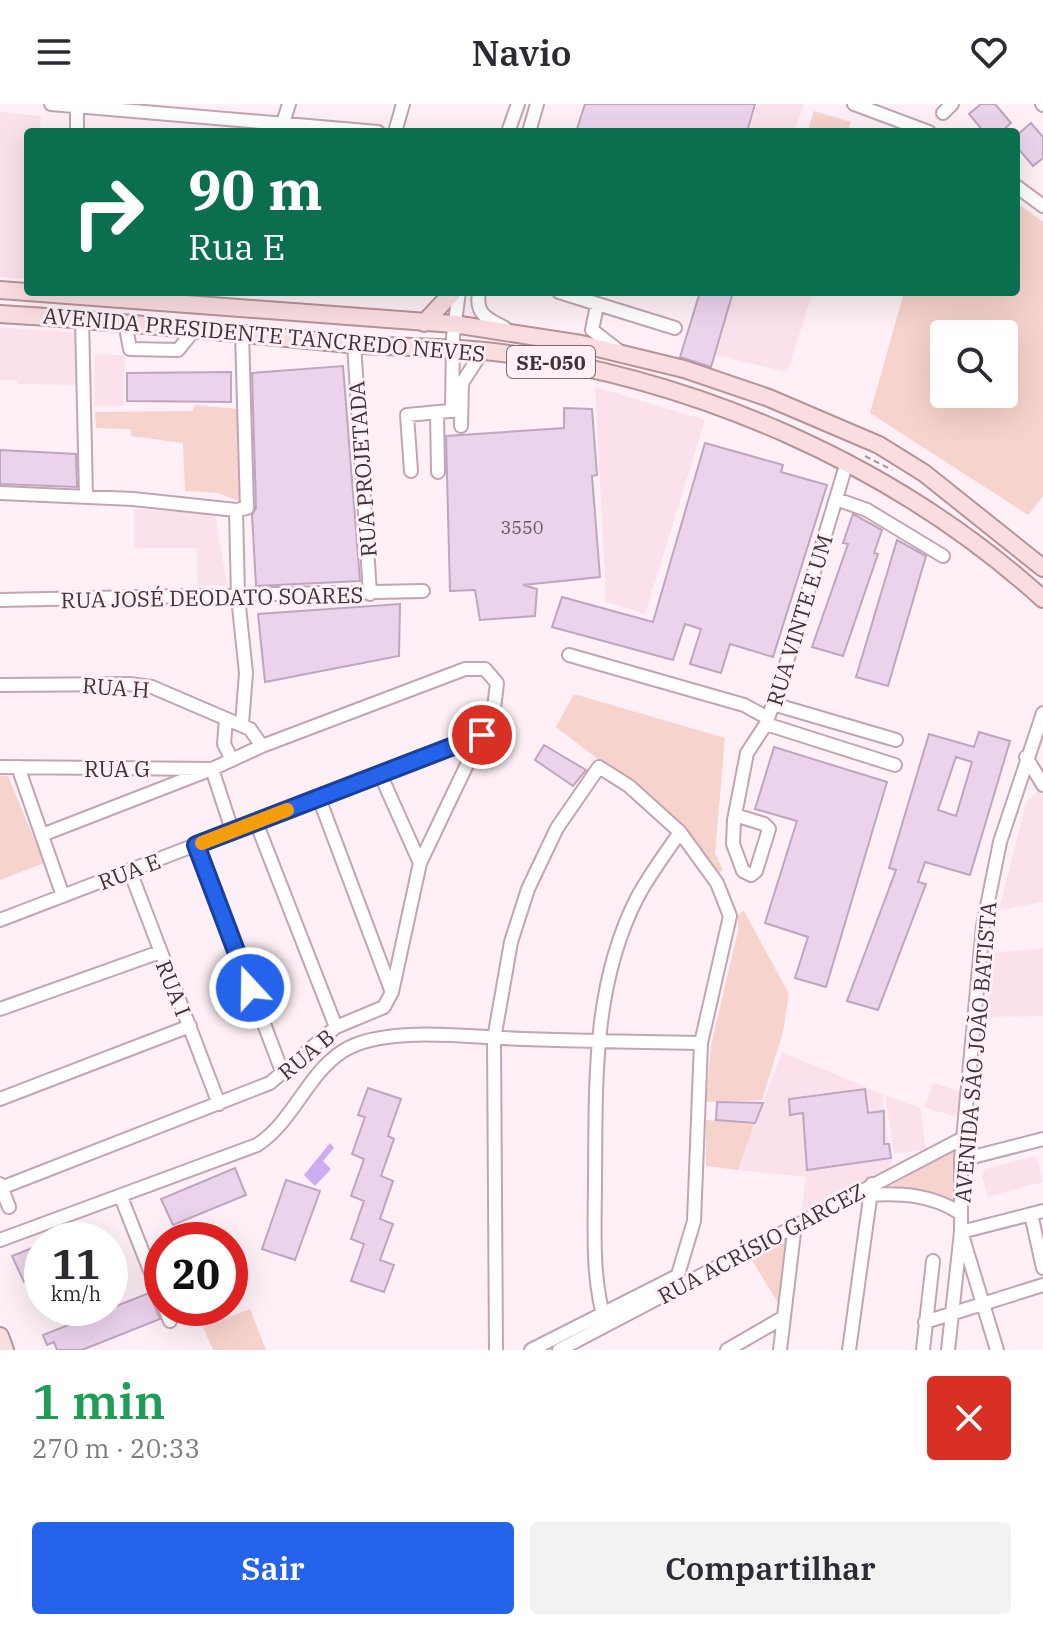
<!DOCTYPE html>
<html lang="pt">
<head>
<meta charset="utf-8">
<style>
	:root { --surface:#fff; --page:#f2f2f3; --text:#2b2b33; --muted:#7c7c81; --accent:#2563eb }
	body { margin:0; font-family:"IBM Plex Serif",serif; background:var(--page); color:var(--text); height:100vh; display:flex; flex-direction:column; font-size:30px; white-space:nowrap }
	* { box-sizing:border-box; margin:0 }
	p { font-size:26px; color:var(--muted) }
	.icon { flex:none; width:44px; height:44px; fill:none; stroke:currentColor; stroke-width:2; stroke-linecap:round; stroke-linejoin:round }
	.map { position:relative; height:1246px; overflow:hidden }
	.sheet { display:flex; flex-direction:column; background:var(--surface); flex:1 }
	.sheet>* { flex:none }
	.hud { position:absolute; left:24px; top:24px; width:996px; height:168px; border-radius:8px; box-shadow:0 8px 32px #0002; background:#0b6e4f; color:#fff; overflow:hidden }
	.fabs { position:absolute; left:930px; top:216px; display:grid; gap:16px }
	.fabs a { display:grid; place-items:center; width:88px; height:88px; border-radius:8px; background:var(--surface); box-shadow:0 8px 32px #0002; font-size:40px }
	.speed { position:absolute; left:24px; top:1118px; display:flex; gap:16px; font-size:40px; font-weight:700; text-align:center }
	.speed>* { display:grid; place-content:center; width:104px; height:104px; border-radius:50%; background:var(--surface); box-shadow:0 8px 32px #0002; line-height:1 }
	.speed small { font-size:20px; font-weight:400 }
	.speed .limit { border:12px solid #d22; background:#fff; color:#111 }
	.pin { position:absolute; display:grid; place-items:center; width:68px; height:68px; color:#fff; margin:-34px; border:4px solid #fff; border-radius:50%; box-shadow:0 2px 8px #0007 }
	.me { position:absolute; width:88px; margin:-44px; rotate:339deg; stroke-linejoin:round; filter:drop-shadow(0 0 6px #0008) }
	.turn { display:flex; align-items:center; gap:28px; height:168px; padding:0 32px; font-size:36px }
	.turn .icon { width:104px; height:104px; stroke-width:2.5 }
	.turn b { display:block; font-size:56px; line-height:68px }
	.round { display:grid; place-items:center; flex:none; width:84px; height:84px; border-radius:8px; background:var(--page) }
	.summary { display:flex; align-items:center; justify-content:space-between; height:136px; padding:0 32px }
	h1 { font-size:48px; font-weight:600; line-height:60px; color:#1e9e55 }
	.primary-button { display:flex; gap:16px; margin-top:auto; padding:16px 32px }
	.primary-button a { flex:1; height:92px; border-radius:8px; background:var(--accent); color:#fff; font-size:32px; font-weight:600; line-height:92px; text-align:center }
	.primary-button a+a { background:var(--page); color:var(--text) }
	header { display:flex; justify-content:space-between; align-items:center; height:104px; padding:0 32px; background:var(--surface); font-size:36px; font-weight:600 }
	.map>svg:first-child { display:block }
</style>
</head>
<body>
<header><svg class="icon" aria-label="menu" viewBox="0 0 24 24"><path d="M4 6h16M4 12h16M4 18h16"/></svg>Navio<svg class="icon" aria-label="heart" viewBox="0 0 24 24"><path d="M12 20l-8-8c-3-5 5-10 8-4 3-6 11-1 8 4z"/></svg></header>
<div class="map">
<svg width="1043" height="1246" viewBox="0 0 1043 1246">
	<rect width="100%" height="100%" fill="#fef0f6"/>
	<path fill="#fae1ec" d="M757 0H804L794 28H749Z
		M0 8 41 12 40 28H28V175L0 173Z
		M733 188H813L787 268 715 251Z
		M0 223 76 229 78 281 17 280V276H0Z
		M95 250 125 251 124 302H94Z
		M595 283 705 316 645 510 606 498Z
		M134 405 215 410 227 481 198 482 197 444H134Z
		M1039 685 1043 692V798L999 806 1026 699Z
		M1043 844V912L985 913 992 849Z
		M782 948 882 990 892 1064 801 1110 806 1073 738 1066Z
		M933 979 962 988 956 1013 924 1003Z
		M885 991 920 1004 926 1046 894 1049Z
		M1036 1052 1043 1078 988 1093 982 1073 985 1065Z"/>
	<path fill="#f6d3cc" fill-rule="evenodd" d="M814 7 851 18 847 28H807Z
		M1016 98 1043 118V392L1028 411 870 309 904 188H1016ZM944 230H1004V290H944Z
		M195 301 238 305 243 399 218 389 185 387 183 339 131 332V325L96 324 95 308 193 307Z
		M574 590 725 634 715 749 723 766 717 770 677 716 556 623Z
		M0 672H8L44 759 0 776Z
		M744 807 789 890 783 928 762 996 706 998 711 942 738 827V811Z
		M706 1016 755 1019 738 1066 706 1062Z
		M958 1043 953 1096 890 1082Z
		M791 1131 780 1202 750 1153Z
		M250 1205 266 1246H213L203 1223Z"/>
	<path fill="#ccadf4" d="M330 1039 334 1044 323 1057 331 1065 315 1082 304 1071Z"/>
	<path fill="#ecd3ec" stroke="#bea6be" stroke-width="2" fill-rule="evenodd" d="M585 0H755L747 28H576Z
		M981 0H995L1011 19 1001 28H984L969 10Z
		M1031 19 1043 33V54L1033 62 1016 42V32Z
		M700 188H733L711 263 680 253Z
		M343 262 360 477 256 482 252 411 256 404 252 269Z
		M231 268V298L127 297V269Z
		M564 304 592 305 597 371 592 372 600 473 523 481 537 485 535 512 480 516 475 486 450 487 446 332 564 324Z
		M705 339 783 361 781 368 827 381 773 553 730 540 721 569 690 560 701 525 685 520 673 556 552 523 562 493 653 518Z
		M0 346 76 350 77 383 0 380Z
		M853 410 882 426 874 449 878 450 843 552 812 543 848 440 843 439Z
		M897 436 926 452 888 582 856 573Z
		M400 500 399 552 265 578 258 510Z
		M979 628 1010 637 970 771 925 758 918 778 926 780 878 906 847 897 896 766 889 764 929 630 974 643ZM956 653 972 658 956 712 938 706Z
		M544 641 586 666 573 682 535 656Z
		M774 643 887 678 826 883 795 874 808 833 765 819 797 717 755 705Z
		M368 984 401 995 388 1032 394 1035 381 1072 393 1077 380 1115 393 1120 380 1156 394 1161 384 1188 351 1177 364 1140 351 1135 364 1097 351 1092 364 1055 352 1050 365 1013 358 1011Z
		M865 985 868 1009 884 1007V1040H889L891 1054 807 1066 803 1009 790 1011 789 995Z
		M717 998 763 999 755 1019 716 1016Z
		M235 1064 246 1091 173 1121 161 1095Z
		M286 1076 320 1087 295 1156 262 1145Z
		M81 1122 84 1129 76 1133 77 1136H47Z
		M42 1140V1171L24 1178 12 1152Z
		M149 1189 160 1215 82 1246H57L54 1238 47 1241 43 1231Z"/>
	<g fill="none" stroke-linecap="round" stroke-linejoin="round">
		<defs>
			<path id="minor" d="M51 0 378 28
				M854 0 929 28
				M1042 0 1043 1
				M77 2V28
				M943 9 952 0
				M283 19 289 0
				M395 28 403 0
				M508 28 518 0
				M529 28 537 0
				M1016 82 1043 102
				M479 188C475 210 487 215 505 224
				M559 188 675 224
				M597 201 592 226 619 247
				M82 215 86 392
				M125 218 130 245 178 246 195 225
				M354 240 370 490
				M452 307 453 233 459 188
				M437 308 438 368
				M461 322 462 279 482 248
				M411 367 407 311 460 306
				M0 389 133 395 236 406 238 493 246 569 242 620
				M836 395 867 406 943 452
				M236 406 247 404 242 229
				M0 496 423 487
				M569 551 744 601 768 614
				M0 581 129 580 152 583 250 625 262 642
				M773 600 896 636
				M226 615 224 640 232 656
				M766 620 895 661
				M1026 653 1043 681
				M0 663 212 665 262 642 465 565H485L497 579 494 604 420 759 392 888 384 903 336 923 270 979 1 1084
				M18 663 63 792
				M381 672 420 759
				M319 694 391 886
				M735 711 764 720 769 725 756 767 751 771 743 767 733 740 734 716 747 649 766 620 782 574 847 358
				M256 718 336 923
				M42 731 212 665 232 726
				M196 741 283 970
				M130 767 219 1000
				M0 816 482 631
				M0 905 160 848
				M0 995 190 922
				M961 1056 1043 1035
				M0 1080 9 1103
				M867 1091C900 1089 931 1090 960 1109
				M121 1093 162 1197
				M1031 1110 1043 1164
				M961 1128 1043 1107
				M962 1131 997 1246
				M0 1136 257 1041C293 1018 307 970 343 947 385 920 474 934 524 935 583 937 642 938 701 939
				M165 1204 170 1217
				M925 1218 1043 1181
				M606 1221C591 1175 595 1123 595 1075 596 980 592 882 637 794 649 771 666 749 680 728
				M496 1246 494 935 511 838 528 785 557 724 599 663 629 682 680 728 717 779 730 812 701 939 694 1117 674 1184
				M531 1246 677 1172
				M559 1246 963 1034
				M727 1246 784 1213
				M780 1246 795 1120
				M849 1246 872 1080
				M923 1246 933 1157
				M948 1246 961 1128V1056L983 822 1000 738 1043 609"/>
			<path id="major" d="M0 186 454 220 581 240 684 265 769 294 879 341 924 369 1043 464
				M0 210C117 217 233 229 349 240 397 244 446 242 494 248 694 273 894 360 1043 495
				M424 219 453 188
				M0 1232 5 1246"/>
		</defs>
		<use href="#minor" stroke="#c4a4b3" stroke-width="16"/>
		<use href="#major" stroke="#b69399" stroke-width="20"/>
		<path stroke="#a3969c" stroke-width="2" stroke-dasharray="6 4" stroke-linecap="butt" d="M865 352 892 366"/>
		<use href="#minor" stroke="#fff" stroke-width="12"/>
		<use href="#major" stroke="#fadde1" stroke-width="16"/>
	</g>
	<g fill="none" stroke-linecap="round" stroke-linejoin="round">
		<defs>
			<path id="route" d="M250 884 196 741 482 631"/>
		</defs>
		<use href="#route" stroke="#184099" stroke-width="20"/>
		<use href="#route" stroke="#2563eb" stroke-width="14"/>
		<path stroke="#f59e0b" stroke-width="14" d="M202 739 287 706"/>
	</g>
	<g text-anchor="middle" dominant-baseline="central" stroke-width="6" stroke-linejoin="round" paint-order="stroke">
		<g font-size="18" fill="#6a5a66">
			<text x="522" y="423">3550</text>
		</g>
		<rect fill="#fef0f6" stroke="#786b72" stroke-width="2" x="507" y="242" width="88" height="32" rx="6"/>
		<g font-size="20" font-weight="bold" fill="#3f3239">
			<text x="551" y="258">SE-050</text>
		</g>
		<g font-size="22" fill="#3f3239" stroke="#fef0f6">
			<text transform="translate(264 230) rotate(5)">AVENIDA PRESIDENTE TANCREDO NEVES</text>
			<text transform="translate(362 365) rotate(-94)">RUA PROJETADA</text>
			<text transform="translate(212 493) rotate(-1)">RUA JOSÉ DEODATO SOARES</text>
			<text transform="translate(799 516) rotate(-73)">RUA VINTE E UM</text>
			<text transform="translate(116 583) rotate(4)">RUA H</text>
			<text x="117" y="664">RUA G</text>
			<text transform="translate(129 767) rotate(-21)">RUA E</text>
			<text transform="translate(174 884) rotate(68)">RUA I</text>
			<text transform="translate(975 948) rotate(-85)">AVENIDA SÃO JOÃO BATISTA</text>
			<text transform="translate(306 950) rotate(-40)">RUA B</text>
			<text transform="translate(761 1139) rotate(-28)">RUA ACRÍSIO GARCEZ</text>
		</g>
	</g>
</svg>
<div class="fabs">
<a><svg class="icon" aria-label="search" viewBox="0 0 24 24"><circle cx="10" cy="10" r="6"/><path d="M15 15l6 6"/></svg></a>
</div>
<div class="speed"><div>11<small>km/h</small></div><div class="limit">20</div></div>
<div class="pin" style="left:482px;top:631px;background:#d93025"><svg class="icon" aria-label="arrive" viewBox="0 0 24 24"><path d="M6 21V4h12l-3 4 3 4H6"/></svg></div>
<svg class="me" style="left:250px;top:884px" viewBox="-20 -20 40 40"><circle r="17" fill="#2563eb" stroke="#fff" stroke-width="3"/><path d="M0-11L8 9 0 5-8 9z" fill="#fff"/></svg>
<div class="hud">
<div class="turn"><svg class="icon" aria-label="right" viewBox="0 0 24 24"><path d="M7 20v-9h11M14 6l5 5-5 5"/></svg><div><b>90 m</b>Rua E</div></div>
</div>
</div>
<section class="sheet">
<div class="summary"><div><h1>1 min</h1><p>270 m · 20:33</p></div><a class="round" style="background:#d93025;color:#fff"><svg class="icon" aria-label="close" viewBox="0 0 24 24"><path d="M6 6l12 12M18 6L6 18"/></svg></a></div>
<div class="primary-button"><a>Sair</a><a>Compartilhar</a></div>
</section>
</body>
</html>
